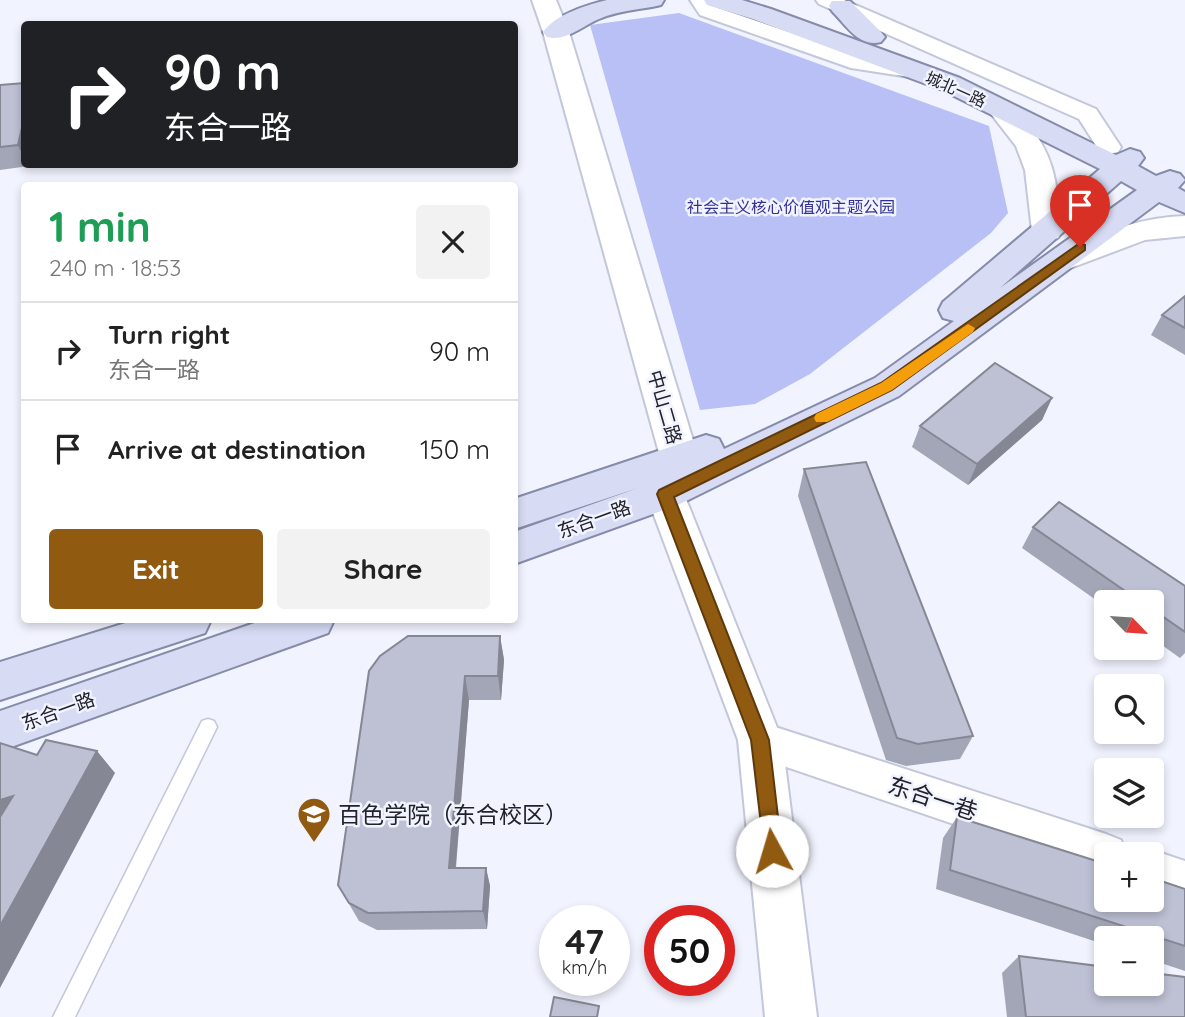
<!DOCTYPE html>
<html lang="en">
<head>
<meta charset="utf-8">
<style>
	:root { --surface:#fff; --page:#f2f2f2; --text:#222; --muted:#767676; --line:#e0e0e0; --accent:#915a11 }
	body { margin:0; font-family:Quicksand,"Noto Sans SC",sans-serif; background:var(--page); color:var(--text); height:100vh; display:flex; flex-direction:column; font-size:26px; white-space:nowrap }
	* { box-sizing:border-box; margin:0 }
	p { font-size:23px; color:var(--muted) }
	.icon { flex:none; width:38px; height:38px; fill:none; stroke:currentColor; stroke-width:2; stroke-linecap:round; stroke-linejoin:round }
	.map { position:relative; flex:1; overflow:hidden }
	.sheet { position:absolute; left:21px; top:182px; width:497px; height:441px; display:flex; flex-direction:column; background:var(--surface); border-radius:7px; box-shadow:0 4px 10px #0003 }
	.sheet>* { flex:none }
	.hud { position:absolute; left:21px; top:21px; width:497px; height:147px; border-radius:7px; box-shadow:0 4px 10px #0003; background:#202124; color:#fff; overflow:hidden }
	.needle { width:46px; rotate:115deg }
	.tools { position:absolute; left:1094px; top:590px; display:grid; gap:14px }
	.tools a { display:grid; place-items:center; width:70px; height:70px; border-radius:7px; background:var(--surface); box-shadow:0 4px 10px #0003; font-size:35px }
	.speed { position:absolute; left:539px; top:905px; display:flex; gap:14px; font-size:35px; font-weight:700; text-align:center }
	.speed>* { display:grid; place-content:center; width:91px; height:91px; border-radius:50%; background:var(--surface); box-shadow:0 4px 10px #0003; line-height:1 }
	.speed small { font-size:18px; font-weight:400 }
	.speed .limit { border:10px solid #d22; background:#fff; color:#111 }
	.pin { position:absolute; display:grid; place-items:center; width:60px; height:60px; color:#fff; margin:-72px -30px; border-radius:50% 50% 50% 0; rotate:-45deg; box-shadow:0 0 7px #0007 }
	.pin .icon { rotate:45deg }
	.me { position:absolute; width:77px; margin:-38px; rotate:354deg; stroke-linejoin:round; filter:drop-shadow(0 0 5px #0008) }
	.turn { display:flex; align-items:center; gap:24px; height:147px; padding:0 28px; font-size:32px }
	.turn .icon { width:91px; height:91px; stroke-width:2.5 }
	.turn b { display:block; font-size:49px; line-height:60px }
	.round { display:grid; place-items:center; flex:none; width:74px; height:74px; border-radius:7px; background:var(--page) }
	.overview { display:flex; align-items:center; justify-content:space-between; height:119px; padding:0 28px }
	h1 { font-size:42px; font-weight:700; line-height:52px; color:#1e9e55 }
	.action { display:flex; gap:14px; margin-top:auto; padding:14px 28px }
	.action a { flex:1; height:80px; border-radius:7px; background:var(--accent); color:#fff; font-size:28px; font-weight:700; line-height:80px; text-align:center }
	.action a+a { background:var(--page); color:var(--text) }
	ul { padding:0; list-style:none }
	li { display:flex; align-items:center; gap:21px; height:98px; padding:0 28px; border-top:2px solid var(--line) }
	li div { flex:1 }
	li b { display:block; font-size:26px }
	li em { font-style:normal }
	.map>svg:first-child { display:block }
</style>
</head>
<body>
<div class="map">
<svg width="1185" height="1017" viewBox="0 0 1185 1017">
	<rect width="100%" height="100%" fill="#f1f3ff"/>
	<path fill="#b8c0f5" d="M679 13 989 126 1008 213 991 233 810 374 755 404 700 410 590 25Z"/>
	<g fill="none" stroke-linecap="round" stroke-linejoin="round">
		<defs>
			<path id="service" d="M208 719 214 721 217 727 75 1017H53L202 721Z"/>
			<path id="minor" d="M690 0H710L715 7 863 57 916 64 924 66 927 71 924 76 916 78 851 68 700 15Z
				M816 0H844L1096 109 1121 147 1118 152 1109 154 1100 152 1079 119 819 4Z
				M760 722 1106 834 1121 840 1126 854H1106V876L760 758 746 753 741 740 746 727Z
				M1152 850 1185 861V903L1152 892V854H1142Z"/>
			<path id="secondary" d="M532 0H556L569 32 699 460 684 494 782 740 817 1017H765L738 740 646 494 661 460 543 32Z
				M1002 102C1014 105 1019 113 1027 122 1057 160 1056 185 1062 231L1058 238 1047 241 1036 238 1032 231 1025 170 1016 146 988 110 992 104Z
				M1185 216V236L1145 240 1060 272 1049 269 1044 262 1049 255C1093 237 1136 217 1185 216Z"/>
			<path id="primary" d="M607 0H664L661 5C640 10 619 10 599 19 582 26 566 42 547 37L543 32C556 14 587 5 607 0Z
				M704 0H742L771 9 960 78 1116 155 1130 149 1140 152 1144 158 1138 166 1156 176 1170 171 1180 174 1185 180 1178 188 1185 192V213L1159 202 899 396 678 505 514 564V532L638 488 514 529V499L706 435 719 439 724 449 875 378 954 321 943 318 939 310 943 302 1100 169 942 90 753 19 707 5ZM1121 181 1137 190 1000 288Z
				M832 1H850L881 32 885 37 881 42C859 48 846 25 832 11L829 6Z
				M135 620H211L205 633 0 700V662Z
				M263 620H334L328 633 0 751V711Z"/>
		</defs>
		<use href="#service" stroke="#c3c7da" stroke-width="3"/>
		<use href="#minor" stroke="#c3c7da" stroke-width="4"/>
		<use href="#secondary" stroke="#c3c7da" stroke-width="4"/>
		<use href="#primary" stroke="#868ba9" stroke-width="4"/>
		<use href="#service" fill="#fff" fill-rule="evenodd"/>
		<use href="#minor" fill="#fff" fill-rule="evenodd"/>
		<use href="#secondary" fill="#fff" fill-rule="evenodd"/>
		<use href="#primary" fill="#d7dcf4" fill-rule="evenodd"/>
	</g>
	<path fill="#a3a6b6" d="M24 83V164H29V166L0 170V85Z
		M1185 296V355L1151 335 1162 315Z
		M1052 398 1042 420 968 485 912 447 920 426Z
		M804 469 973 736 960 759 906 766 886 760 798 496Z
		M1033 527 1185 586V653L1180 658 1152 638V602H1106V607L1022 548Z
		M500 636 504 660 501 700H469L456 868H486L490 886 487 929 377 930 359 921 338 885 380 656Z
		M957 817 1185 889V971L1152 960V938H1106V945L936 889 943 838Z
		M1019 956 1185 1017H1007L1002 973Z"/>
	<path fill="#858794" d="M24 119V158L18 145Z
		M1052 398 1042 420 968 485 977 464Z
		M500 636 504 660 501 700 498 676Z
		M465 676 469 700 454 887 449 868Z
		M97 751 115 773 0 988V926Z
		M13 796 0 828V800Z
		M486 868 490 886 487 929 483 911Z"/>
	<path fill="#bec1d4" stroke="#858794" stroke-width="2" d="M24 83V119L18 145 0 147V85Z
		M1185 296V328L1162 315Z
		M995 363 1052 398 977 464 920 426Z
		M866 462 973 736 918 744 897 738 804 469Z
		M1059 502 1185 586V632L1152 609V602H1141L1033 527Z
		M408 636H500L498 676H465L449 868H486L483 911 368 913 349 903 338 885 369 671 380 656Z
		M46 740 97 751 0 926V817L13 796 0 800V743L37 755Z
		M957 817 1106 864V900H1152V878L1185 889V946L950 870Z
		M1019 956 1106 967V984H1152V973L1185 977V1017H1026Z
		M554 997 599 1006 597 1017H550Z"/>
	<path fill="#915a11" stroke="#5e3a0b" stroke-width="2" d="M1080 243 1085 245V250L892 390 674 497 769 740 782 851 779 858 772 861 765 858 751 740 657 494 659 490 881 383Z"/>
	<path fill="#f59e0b" d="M968 324 975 328 973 332 892 390 827 422H816L814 418 816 414 881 383Z"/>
	<defs>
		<symbol id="university-pin" viewBox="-11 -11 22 30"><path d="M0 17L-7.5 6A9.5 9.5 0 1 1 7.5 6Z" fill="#915a11" stroke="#f1f3ff"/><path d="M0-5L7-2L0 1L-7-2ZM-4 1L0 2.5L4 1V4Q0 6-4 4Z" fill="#fff"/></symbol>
	</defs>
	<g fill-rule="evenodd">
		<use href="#university-pin" x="295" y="795" width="38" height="52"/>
	</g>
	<g text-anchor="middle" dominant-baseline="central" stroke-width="5" stroke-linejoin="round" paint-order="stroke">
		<g font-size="16" fill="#21222a" stroke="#f1f3ff">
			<text transform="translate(956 89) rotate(24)">城北一路</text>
		</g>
		<g font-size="16" fill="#333095" stroke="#f1f3ff">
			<text x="791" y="207">社会主义核心价值观主题公园</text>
		</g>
		<g font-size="19" fill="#21222a" stroke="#f1f3ff">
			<text transform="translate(665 407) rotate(74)">中山二路</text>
			<text transform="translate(594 519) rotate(-20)">东合一路</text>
			<text transform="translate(58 711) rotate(-20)">东合一路</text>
		</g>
		<g font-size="23" fill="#21222a" stroke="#f1f3ff">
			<text transform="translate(933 798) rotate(18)">东合一巷</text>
		</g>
		<g font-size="23" fill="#21222a" stroke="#f1f3ff" text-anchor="start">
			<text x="338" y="814">百色学院（东合校区）</text>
		</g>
	</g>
</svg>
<div class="tools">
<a><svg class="needle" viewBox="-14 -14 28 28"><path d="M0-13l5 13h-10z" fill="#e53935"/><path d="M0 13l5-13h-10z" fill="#767676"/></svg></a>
<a><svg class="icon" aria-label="search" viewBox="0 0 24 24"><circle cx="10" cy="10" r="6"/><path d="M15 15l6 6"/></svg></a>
<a><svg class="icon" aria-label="layers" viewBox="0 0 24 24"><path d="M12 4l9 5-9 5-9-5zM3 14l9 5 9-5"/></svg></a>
<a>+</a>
<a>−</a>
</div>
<div class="speed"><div>47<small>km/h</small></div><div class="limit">50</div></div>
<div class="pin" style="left:1080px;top:247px;background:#d93025"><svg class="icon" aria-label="arrive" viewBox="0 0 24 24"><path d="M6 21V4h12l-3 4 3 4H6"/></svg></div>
<svg class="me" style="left:772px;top:851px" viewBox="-20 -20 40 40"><circle r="19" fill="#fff"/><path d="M0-13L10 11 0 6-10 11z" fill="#915a11"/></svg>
<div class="hud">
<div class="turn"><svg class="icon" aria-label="right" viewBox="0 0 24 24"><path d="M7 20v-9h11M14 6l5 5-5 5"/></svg><div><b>90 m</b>东合一路</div></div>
</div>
<section class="sheet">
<div class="overview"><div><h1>1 min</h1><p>240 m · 18:53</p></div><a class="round"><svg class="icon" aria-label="close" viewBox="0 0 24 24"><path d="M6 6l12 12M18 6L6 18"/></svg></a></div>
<ul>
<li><svg class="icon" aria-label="right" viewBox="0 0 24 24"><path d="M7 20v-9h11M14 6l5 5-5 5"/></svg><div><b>Turn right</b><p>东合一路</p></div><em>90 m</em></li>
<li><svg class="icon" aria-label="arrive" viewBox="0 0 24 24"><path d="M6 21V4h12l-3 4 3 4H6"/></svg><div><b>Arrive at destination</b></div><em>150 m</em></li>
</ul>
<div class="action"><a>Exit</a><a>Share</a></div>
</section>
</div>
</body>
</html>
